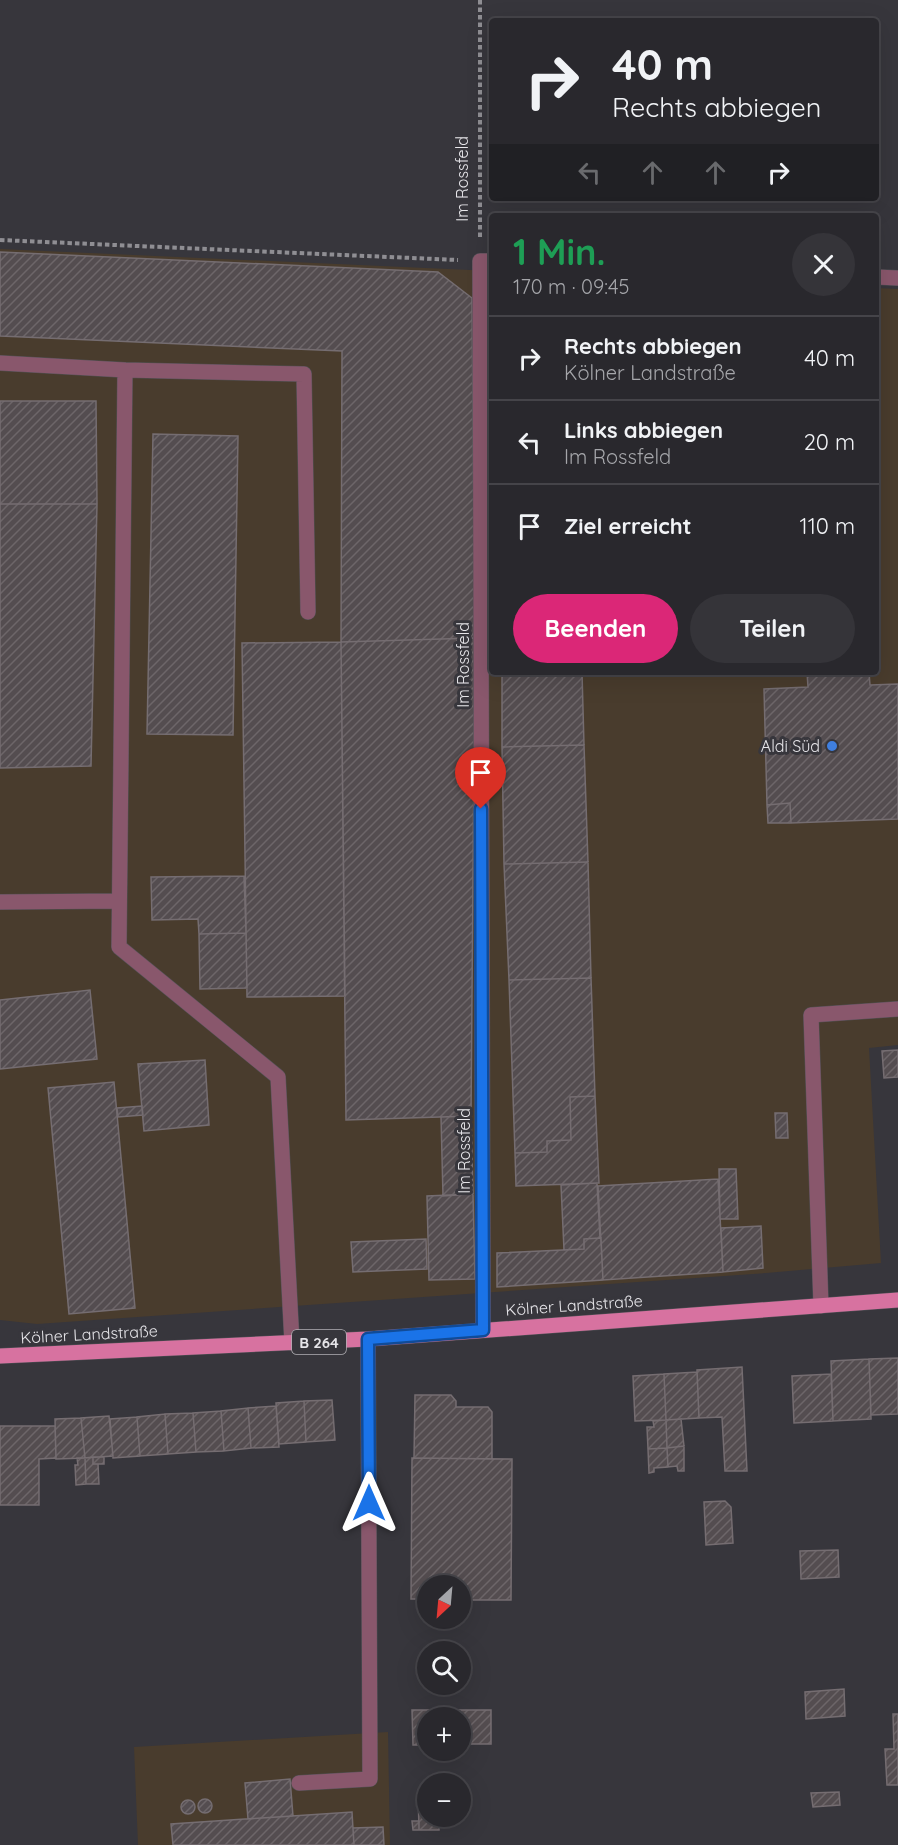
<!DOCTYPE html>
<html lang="de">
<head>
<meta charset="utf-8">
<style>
	:root { --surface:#29282d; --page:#353439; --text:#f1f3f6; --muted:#a5a6aa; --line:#454449; --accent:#db2777 }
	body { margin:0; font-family:Quicksand,sans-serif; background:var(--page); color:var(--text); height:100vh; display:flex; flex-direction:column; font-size:22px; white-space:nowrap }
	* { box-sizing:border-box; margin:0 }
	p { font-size:20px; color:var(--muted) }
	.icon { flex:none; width:33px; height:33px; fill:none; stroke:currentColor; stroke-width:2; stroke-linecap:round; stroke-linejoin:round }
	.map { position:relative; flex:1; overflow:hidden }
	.drawer { position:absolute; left:489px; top:213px; width:390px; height:462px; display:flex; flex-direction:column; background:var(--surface); border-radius:6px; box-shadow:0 6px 24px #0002,0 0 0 2px var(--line) }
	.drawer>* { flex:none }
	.hud { position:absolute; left:489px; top:18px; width:390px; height:183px; border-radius:6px; box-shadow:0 6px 24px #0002,0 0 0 2px var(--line); background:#29282d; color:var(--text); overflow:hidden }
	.needle { width:39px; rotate:206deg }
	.tools { position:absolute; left:417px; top:1575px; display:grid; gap:12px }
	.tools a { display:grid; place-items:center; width:54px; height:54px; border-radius:50%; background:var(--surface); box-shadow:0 6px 24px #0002,0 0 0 2px var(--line); font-size:30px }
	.pin { position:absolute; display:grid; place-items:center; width:51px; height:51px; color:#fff; margin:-62px -26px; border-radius:50% 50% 50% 0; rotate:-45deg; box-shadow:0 0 6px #0007 }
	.pin .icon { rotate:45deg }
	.me { position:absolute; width:66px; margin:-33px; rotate:0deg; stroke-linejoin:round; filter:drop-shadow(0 0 4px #0008) }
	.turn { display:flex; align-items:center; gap:21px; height:126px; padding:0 24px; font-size:27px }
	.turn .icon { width:78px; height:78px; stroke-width:2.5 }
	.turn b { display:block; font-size:42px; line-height:51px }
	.lanes { display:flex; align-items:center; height:57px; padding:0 24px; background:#0003; justify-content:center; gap:30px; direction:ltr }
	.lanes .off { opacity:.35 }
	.round { display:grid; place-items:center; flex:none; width:63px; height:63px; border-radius:32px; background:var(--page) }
	.overview { display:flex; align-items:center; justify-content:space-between; height:102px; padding:0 24px }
	h1 { font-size:36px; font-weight:800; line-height:45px; color:#1e9e55 }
	.cta { display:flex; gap:12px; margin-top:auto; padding:12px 24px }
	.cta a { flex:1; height:69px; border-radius:36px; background:var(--accent); color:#fff; font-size:24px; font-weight:800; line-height:69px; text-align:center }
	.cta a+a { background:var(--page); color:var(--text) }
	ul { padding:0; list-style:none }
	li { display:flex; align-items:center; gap:18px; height:84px; padding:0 24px; border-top:2px solid var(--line) }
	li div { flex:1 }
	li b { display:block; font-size:22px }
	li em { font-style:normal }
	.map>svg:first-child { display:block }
</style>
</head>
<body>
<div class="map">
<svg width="898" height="1845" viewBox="0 0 898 1845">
	<defs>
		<pattern id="building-hatch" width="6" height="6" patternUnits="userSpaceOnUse" patternTransform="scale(1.5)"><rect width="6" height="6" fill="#544d50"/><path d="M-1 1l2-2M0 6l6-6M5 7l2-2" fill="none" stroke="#6d6669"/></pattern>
	</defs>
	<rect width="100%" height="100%" fill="#37363c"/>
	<path fill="#493c2d" d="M0 249 492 271V672H876V288L898 289V1045L869 1048 881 1263 766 1273 37 1324 0 1320Z
		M388 1732 390 1845H138L134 1747Z"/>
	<path fill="url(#building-hatch)" stroke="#756d71" stroke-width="1.5" d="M0 252 438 272 472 298 475 638 341 642 342 351 0 336Z
		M0 401H96L97 504H0Z
		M153 434 238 436 233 735 147 734Z
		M0 504H97L91 766 0 768Z
		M475 638 471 1116 346 1120 341 642Z
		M341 642 345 996 247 997 242 643Z
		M502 672H582L584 745 502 747Z
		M807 672H869L870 685 898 684V819L791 823 790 803 767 805 764 689 808 687Z
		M584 745 588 862 504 864 502 747Z
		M790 803 791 823H768L767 805Z
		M588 862 591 978 509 980 504 864Z
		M244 876 246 933 199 934 198 919 152 920 151 877Z
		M246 933 247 988 200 989 199 934Z
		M591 978 595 1096 570 1097 571 1140 547 1141V1152L515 1153 509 980Z
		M90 990 97 1059 0 1069V1000Z
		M898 1050V1077L884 1078 882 1051Z
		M205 1060 209 1125 144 1131 138 1064Z
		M114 1082 135 1308 69 1314 48 1088Z
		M595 1096 599 1183 516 1186 515 1153 547 1152V1141L571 1140 570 1097Z
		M142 1106 143 1115 118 1117 117 1108Z
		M775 1113H787L788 1138H776Z
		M471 1116 473 1194 443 1196 441 1117Z
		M719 1169H736L738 1219H720Z
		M718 1179 723 1272 603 1280 598 1186Z
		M597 1183 600 1238 584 1239V1249L564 1250 561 1185Z
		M473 1194 475 1279 429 1280 427 1196Z
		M761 1226 763 1268 723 1272 721 1228Z
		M601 1238 603 1280 497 1287V1253L584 1249V1239Z
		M426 1239 427 1269 353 1272 351 1242Z
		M898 1358V1414L871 1415 869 1359Z
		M869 1359 871 1419 833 1421 831 1361Z
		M742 1367 747 1471H725L722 1417 699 1418 697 1370Z
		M697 1372 699 1418 666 1420 664 1374Z
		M664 1374 666 1420 635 1421 633 1376Z
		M831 1374 833 1421 794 1423 792 1376Z
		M415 1395H451L456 1401V1407H488L492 1412V1459L414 1458Z
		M332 1400 335 1440 306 1442 304 1401Z
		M304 1401 306 1442 279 1444 276 1403Z
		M276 1406 279 1447 251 1448 248 1408Z
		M248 1408 251 1448 224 1451 221 1411Z
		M221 1411 224 1451 196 1452 193 1413Z
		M193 1413 196 1452 168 1454 165 1414Z
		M165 1414 168 1454 140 1456 137 1417Z
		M109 1416 113 1456 85 1458 81 1418Z
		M137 1417 140 1456 113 1458 110 1419Z
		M81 1418 85 1458 56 1459 55 1419Z
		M681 1419 684 1446 667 1448 666 1420Z
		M666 1420 667 1448 648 1449 647 1427H654L653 1421Z
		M0 1426H55L56 1458 39 1459V1505H0Z
		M684 1446V1471H678L677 1466 668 1467 667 1448Z
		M667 1448 668 1467 654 1468V1472L649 1473 648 1449Z
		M93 1457H104V1464H93Z
		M93 1457V1464H98L99 1484H86L85 1458Z
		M77 1458H85L86 1484 76 1485 75 1465H78Z
		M412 1458 512 1459 511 1600H460V1586H428V1599H411Z
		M725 1501 731 1507 733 1543 706 1545 704 1502Z
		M838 1550 839 1577 801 1579 800 1551Z
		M844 1689 845 1716 806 1719 805 1692Z
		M412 1710H491V1744H460V1718H428V1745H413Z
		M893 1714H898V1785H887L885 1749H894Z
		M290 1779 293 1816 248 1819 245 1783Z
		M418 1790H428V1816H448L449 1824 439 1825V1830H419Z
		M839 1792 840 1805 813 1807 811 1793Z
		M198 1806a7 7 0 1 1 14 0a7 7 0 1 1-14 0Z
		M181 1807a7 7 0 1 1 14 0a7 7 0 1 1-14 0Z
		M352 1812 354 1845H173L171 1824Z
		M412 1821H419V1830H413Z
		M383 1827 384 1845H354L353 1828Z"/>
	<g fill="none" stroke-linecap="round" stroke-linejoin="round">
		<defs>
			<path id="minor" d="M876 277 898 278
				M0 363 125 370
				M0 902 119 901
				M821 1306 811 1015 898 1009
				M483 1330 480 261H492
				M292 1343 278 1077 119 947 125 370 304 374 308 612
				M299 1783 370 1779 368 1339"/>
			<path id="major" d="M0 1356 368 1339 898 1300"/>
		</defs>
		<use href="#minor" stroke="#535258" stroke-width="16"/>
		<use href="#major" stroke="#535258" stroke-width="16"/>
		<path stroke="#8f8e93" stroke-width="4" stroke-dasharray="4.5 3" stroke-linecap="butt" d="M480 0V240
			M0 240 458 260"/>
		<use href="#minor" stroke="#89576c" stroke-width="15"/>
		<use href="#major" stroke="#d772a0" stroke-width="15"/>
	</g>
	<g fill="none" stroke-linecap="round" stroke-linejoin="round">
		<defs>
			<path id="route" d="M369 1503 368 1339 483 1330 481 809"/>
		</defs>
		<use href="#route" stroke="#114b97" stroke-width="15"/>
		<use href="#route" stroke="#1a73e8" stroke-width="10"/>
	</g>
	<circle fill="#3f7fe0" stroke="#37363c" stroke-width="2" cx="832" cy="746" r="6"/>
	<g text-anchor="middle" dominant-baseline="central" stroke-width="6" stroke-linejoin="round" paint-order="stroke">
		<rect fill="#37363c" stroke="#b2b0b5" stroke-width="1.5" x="292" y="1330" width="54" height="24" rx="4.5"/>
		<g font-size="15" font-weight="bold" fill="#e6e5e9">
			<text x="319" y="1342">B 264</text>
		</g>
		<g font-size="16" fill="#e6e5e9" stroke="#37363c">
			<text transform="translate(462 179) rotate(-90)">Im Rossfeld</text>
			<text transform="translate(463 665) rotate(-90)">Im Rossfeld</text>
			<text transform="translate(464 1151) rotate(-90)">Im Rossfeld</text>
			<text transform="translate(574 1305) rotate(-4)">Kölner Landstraße</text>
			<text transform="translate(89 1334) rotate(-3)">Kölner Landstraße</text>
		</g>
		<g font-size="16" fill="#e6e5e9" stroke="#37363c" text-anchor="end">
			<text x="820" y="746">Aldi Süd</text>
		</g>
	</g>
</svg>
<div class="tools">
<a><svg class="needle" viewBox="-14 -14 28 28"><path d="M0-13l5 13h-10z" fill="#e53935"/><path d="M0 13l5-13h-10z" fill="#a5a6aa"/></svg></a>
<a><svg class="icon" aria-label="search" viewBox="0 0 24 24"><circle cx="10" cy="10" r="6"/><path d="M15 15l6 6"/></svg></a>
<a>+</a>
<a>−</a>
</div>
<div class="pin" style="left:481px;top:809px;background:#d93025"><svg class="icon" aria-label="arrive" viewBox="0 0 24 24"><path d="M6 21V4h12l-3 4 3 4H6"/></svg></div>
<svg class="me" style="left:369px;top:1503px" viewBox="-20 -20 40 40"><path d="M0-17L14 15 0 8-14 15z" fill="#1a73e8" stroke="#fff" stroke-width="4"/></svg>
<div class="hud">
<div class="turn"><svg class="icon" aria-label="right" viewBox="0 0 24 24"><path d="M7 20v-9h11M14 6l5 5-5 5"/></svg><div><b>40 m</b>Rechts abbiegen</div></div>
<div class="lanes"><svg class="icon off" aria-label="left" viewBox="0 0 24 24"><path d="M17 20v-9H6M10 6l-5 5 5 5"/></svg><svg class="icon off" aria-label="ahead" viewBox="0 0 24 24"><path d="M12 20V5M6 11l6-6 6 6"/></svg><svg class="icon off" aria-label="ahead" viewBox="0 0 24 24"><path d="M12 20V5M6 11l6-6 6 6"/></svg><svg class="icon" aria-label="right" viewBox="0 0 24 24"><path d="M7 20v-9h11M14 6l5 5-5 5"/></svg></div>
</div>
<section class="drawer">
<div class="overview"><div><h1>1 Min.</h1><p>170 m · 09:45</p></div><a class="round"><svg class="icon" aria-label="close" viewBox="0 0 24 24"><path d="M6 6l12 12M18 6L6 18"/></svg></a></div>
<ul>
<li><svg class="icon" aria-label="right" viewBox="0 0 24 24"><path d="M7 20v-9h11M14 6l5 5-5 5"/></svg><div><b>Rechts abbiegen</b><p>Kölner Landstraße</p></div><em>40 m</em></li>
<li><svg class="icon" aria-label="left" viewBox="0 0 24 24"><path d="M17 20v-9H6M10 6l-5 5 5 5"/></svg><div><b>Links abbiegen</b><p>Im Rossfeld</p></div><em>20 m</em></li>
<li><svg class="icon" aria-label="arrive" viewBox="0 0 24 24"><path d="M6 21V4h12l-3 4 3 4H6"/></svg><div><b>Ziel erreicht</b></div><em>110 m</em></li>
</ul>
<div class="cta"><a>Beenden</a><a>Teilen</a></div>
</section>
</div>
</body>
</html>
